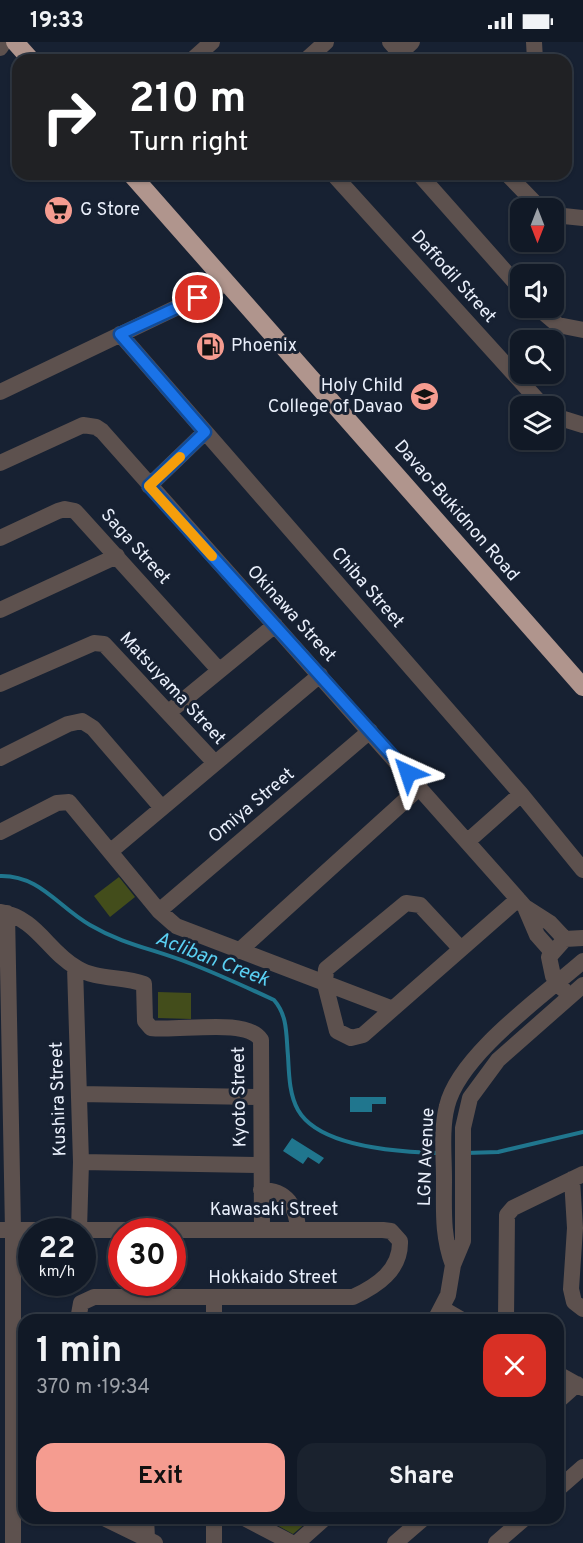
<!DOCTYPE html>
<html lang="en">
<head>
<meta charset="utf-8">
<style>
	:root { --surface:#111926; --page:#1a222e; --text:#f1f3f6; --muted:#9ca0a7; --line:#303843; --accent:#f59c90 }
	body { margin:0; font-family:Overpass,sans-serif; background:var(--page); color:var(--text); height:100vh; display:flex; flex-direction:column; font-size:22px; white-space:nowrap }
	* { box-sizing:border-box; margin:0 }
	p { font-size:20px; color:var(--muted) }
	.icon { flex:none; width:33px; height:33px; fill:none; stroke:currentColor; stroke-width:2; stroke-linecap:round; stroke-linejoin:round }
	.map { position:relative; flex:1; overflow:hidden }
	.details { position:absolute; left:18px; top:1272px; width:546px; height:210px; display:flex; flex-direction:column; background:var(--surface); border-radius:18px; box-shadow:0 2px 4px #0004,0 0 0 2px var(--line) }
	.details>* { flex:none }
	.hud { position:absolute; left:12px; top:12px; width:560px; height:126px; border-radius:18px; box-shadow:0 2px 4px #0004,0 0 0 2px var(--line); background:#202124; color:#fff; overflow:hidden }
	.needle { width:39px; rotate:180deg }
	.fabs { position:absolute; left:510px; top:156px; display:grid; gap:12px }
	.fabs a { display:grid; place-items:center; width:54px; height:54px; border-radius:12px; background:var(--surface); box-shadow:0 2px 4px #0004,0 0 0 2px var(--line); font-size:30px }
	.speed { position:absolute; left:18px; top:1176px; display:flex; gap:12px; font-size:30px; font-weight:700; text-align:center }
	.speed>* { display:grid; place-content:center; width:78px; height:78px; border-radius:50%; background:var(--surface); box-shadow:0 2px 4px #0004,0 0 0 2px var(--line); line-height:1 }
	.speed small { font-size:15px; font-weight:400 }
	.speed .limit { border:9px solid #d22; background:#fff; color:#111 }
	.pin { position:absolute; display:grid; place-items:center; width:51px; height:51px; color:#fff; margin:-26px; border:3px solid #fff; border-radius:50%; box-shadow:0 2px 6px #0007 }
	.me { position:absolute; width:66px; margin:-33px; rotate:318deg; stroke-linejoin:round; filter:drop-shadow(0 0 4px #0008) }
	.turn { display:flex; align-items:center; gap:21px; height:126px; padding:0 18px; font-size:27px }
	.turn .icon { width:78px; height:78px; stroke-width:2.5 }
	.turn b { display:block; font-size:42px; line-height:51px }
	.round { display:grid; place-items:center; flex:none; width:63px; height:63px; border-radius:18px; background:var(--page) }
	.head { display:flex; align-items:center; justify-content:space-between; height:102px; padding:0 18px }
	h1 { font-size:36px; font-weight:700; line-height:45px }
	.cta { display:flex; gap:12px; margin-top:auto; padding:12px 18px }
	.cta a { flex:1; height:69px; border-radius:18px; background:var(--accent); color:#111; font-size:24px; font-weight:700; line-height:69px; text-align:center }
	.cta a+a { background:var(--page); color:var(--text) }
	.status { display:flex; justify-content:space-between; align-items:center; height:42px; padding:0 30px; background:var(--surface); direction:ltr }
	.status svg { height:16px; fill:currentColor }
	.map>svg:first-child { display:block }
</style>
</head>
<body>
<div class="status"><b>19:33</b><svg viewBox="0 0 49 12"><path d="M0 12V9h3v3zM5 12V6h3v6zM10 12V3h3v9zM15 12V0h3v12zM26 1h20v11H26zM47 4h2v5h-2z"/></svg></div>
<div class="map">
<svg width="583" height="1501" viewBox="0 0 583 1501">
	<rect width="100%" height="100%" fill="#172132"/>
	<path fill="#434d1b" d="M119 835 135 855 110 875 94 854Z
		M158 950 191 951V977L158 976Z
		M264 1476H312L293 1492Z"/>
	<path fill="#20768e" d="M350 1055H386V1062H372V1070H350Z
		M292 1096 324 1116 319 1122 308 1115 303 1122 283 1109Z"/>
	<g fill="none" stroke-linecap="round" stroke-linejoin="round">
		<path stroke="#20768e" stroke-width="4" d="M0 834C40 833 58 865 90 883 124 903 154 907 189 921 218 932 246 945 274 958 288 974 286 993 288 1014 289 1031 289 1052 298 1068 319 1105 399 1110 438 1111
			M466 1111 498 1110 583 1090"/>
		<path stroke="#5d514e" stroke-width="16" d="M390 0 406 18
			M534 0 535 18
			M0 6 4 0
			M400 11 412 0
			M192 18 212 0
			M306 18 326 0
			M333 132 543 364
			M419 132 520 246
			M507 132 540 166
			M554 173 583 176
			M538 266 558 283 583 288
			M120 292 521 752 583 828
			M0 350 228 241
			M554 374 583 383
			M0 421 83 383 96 385 102 389 525 865 550 881 565 897
			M149 444 205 390
			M0 496 58 469 65 467 75 469 219 628
			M0 568 117 514
			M0 642 94 601 104 602 215 721
			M169 670 275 583
			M0 716 68 682 82 679 93 686 162 766
			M0 790 57 761 69 760 159 869 176 884 393 967
			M468 799 521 752
			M111 809 320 633
			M525 865 537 893 552 910
			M159 869 370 689
			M0 870C37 876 47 909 77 926 96 938 123 934 144 942L145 979 151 986C177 990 247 975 261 998L262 1188
			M7 871 13 1188V1501
			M461 907 420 863 406 861 326 927 325 942 337 989 351 996 363 993 518 857
			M239 909 420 745
			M75 925 81 1120 79 1188
			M563 947 553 934 549 915 565 897 583 896
			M79 1052 261 1055
			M81 1120 261 1123
			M572 1137 575 1186 571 1247 574 1260 583 1267
			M261 1148C287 1148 297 1165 298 1188
			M0 1188H383L391 1189 400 1199C401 1228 377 1244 353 1255H94L81 1261 78 1278
			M453 1223C442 1193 444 1169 444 1137 444 1114 441 1087 447 1064 459 1013 543 954 583 919
			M214 1256V1278
			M443 1267 462 1278
			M435 1278 448 1253 453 1223 463 1199V1086L470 1056 498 1018 583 943
			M506 1278 507 1173 513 1166 583 1132
			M558 1332 583 1346
			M558 1359 577 1342
			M558 1447 583 1425
			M104 1476 155 1501
			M146 1476 147 1496
			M214 1476V1501
			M244 1476 292 1501
			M297 1501 325 1476
			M395 1501 424 1476
			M496 1501 525 1476"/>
		<path stroke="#b0958d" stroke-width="18" d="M15 0 31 18
			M131 132 583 645"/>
	</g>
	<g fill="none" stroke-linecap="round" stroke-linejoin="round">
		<defs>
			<path id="route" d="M198 256 120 292 205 390 149 444 408 731"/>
		</defs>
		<use href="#route" stroke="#114b97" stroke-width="15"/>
		<use href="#route" stroke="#1a73e8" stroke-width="10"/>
		<path stroke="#f59e0b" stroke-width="10" d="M180 415 149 444 212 514"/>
	</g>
	<defs>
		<symbol id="supermarket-disc" viewBox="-11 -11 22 22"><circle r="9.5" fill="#f59c90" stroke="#172132"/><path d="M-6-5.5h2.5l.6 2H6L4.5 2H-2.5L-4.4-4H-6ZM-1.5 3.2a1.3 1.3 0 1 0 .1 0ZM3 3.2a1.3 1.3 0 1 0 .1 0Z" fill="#111"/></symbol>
		<symbol id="fuel-disc" viewBox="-11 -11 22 22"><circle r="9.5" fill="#f59c90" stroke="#172132"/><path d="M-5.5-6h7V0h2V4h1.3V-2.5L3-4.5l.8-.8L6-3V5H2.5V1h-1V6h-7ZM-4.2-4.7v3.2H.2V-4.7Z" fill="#111"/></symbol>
		<symbol id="university-disc" viewBox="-11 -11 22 22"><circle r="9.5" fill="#f59c90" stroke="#172132"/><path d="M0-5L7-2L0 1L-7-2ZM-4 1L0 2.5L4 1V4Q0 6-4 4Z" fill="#111"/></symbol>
	</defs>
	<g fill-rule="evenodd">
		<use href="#supermarket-disc" x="42" y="152" width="33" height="33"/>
		<use href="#fuel-disc" x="194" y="288" width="33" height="33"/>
		<use href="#university-disc" x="408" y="338" width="33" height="33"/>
	</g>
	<g text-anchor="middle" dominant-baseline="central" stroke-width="6" stroke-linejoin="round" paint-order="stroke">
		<g font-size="18" fill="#e9effb" stroke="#172132" text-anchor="start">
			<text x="80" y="168">G Store</text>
			<text x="231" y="304">Phoenix</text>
			<text x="403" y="344" text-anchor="end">Holy Child<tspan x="403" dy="21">College of Davao</tspan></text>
		</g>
		<g font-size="18" fill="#e9effb" stroke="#172132">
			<text transform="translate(453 235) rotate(48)">Daffodil Street</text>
			<text transform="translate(456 469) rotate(49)">Davao-Bukidnon Road</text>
			<text transform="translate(135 505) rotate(48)">Saga Street</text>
			<text transform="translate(367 546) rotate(49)">Chiba Street</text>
			<text transform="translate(291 572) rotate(48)">Okinawa Street</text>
			<text transform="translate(172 647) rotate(47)">Matsuyama Street</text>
			<text transform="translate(252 764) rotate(-40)">Omiya Street</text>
			<text transform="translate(240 1055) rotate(-91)">Kyoto Street</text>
			<text transform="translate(59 1057) rotate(-92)">Kushira Street</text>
			<text transform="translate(427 1115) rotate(-88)">LGN Avenue</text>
			<text x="274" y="1168">Kawasaki Street</text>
			<text x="273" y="1236">Hokkaido Street</text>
		</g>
		<g font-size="20" font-style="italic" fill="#5ad0f3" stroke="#172132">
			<text transform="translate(212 918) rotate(21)">Acliban Creek</text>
		</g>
	</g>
</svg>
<div class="fabs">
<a><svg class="needle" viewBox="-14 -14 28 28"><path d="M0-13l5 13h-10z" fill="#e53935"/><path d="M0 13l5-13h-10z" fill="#9ca0a7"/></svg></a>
<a><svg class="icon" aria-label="sound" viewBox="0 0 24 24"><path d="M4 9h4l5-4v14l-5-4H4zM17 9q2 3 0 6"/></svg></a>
<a><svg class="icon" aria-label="search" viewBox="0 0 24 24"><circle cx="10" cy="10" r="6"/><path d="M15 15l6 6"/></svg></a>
<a><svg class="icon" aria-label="layers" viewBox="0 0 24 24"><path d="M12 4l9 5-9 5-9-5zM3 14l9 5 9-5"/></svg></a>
</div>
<div class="speed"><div>22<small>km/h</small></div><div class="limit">30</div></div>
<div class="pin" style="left:198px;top:256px;background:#d93025"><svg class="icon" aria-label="arrive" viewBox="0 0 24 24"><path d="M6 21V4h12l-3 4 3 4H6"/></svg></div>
<svg class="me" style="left:408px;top:731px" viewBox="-20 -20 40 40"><path d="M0-17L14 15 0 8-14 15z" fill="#1a73e8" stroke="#fff" stroke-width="4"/></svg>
<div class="hud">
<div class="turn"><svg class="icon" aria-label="right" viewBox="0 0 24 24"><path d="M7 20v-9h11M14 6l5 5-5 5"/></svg><div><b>210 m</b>Turn right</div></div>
</div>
<section class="details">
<div class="head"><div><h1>1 min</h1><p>370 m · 19:34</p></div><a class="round" style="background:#d93025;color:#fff"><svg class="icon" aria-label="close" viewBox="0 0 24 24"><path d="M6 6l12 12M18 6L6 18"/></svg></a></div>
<div class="cta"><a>Exit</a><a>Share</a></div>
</section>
</div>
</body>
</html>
